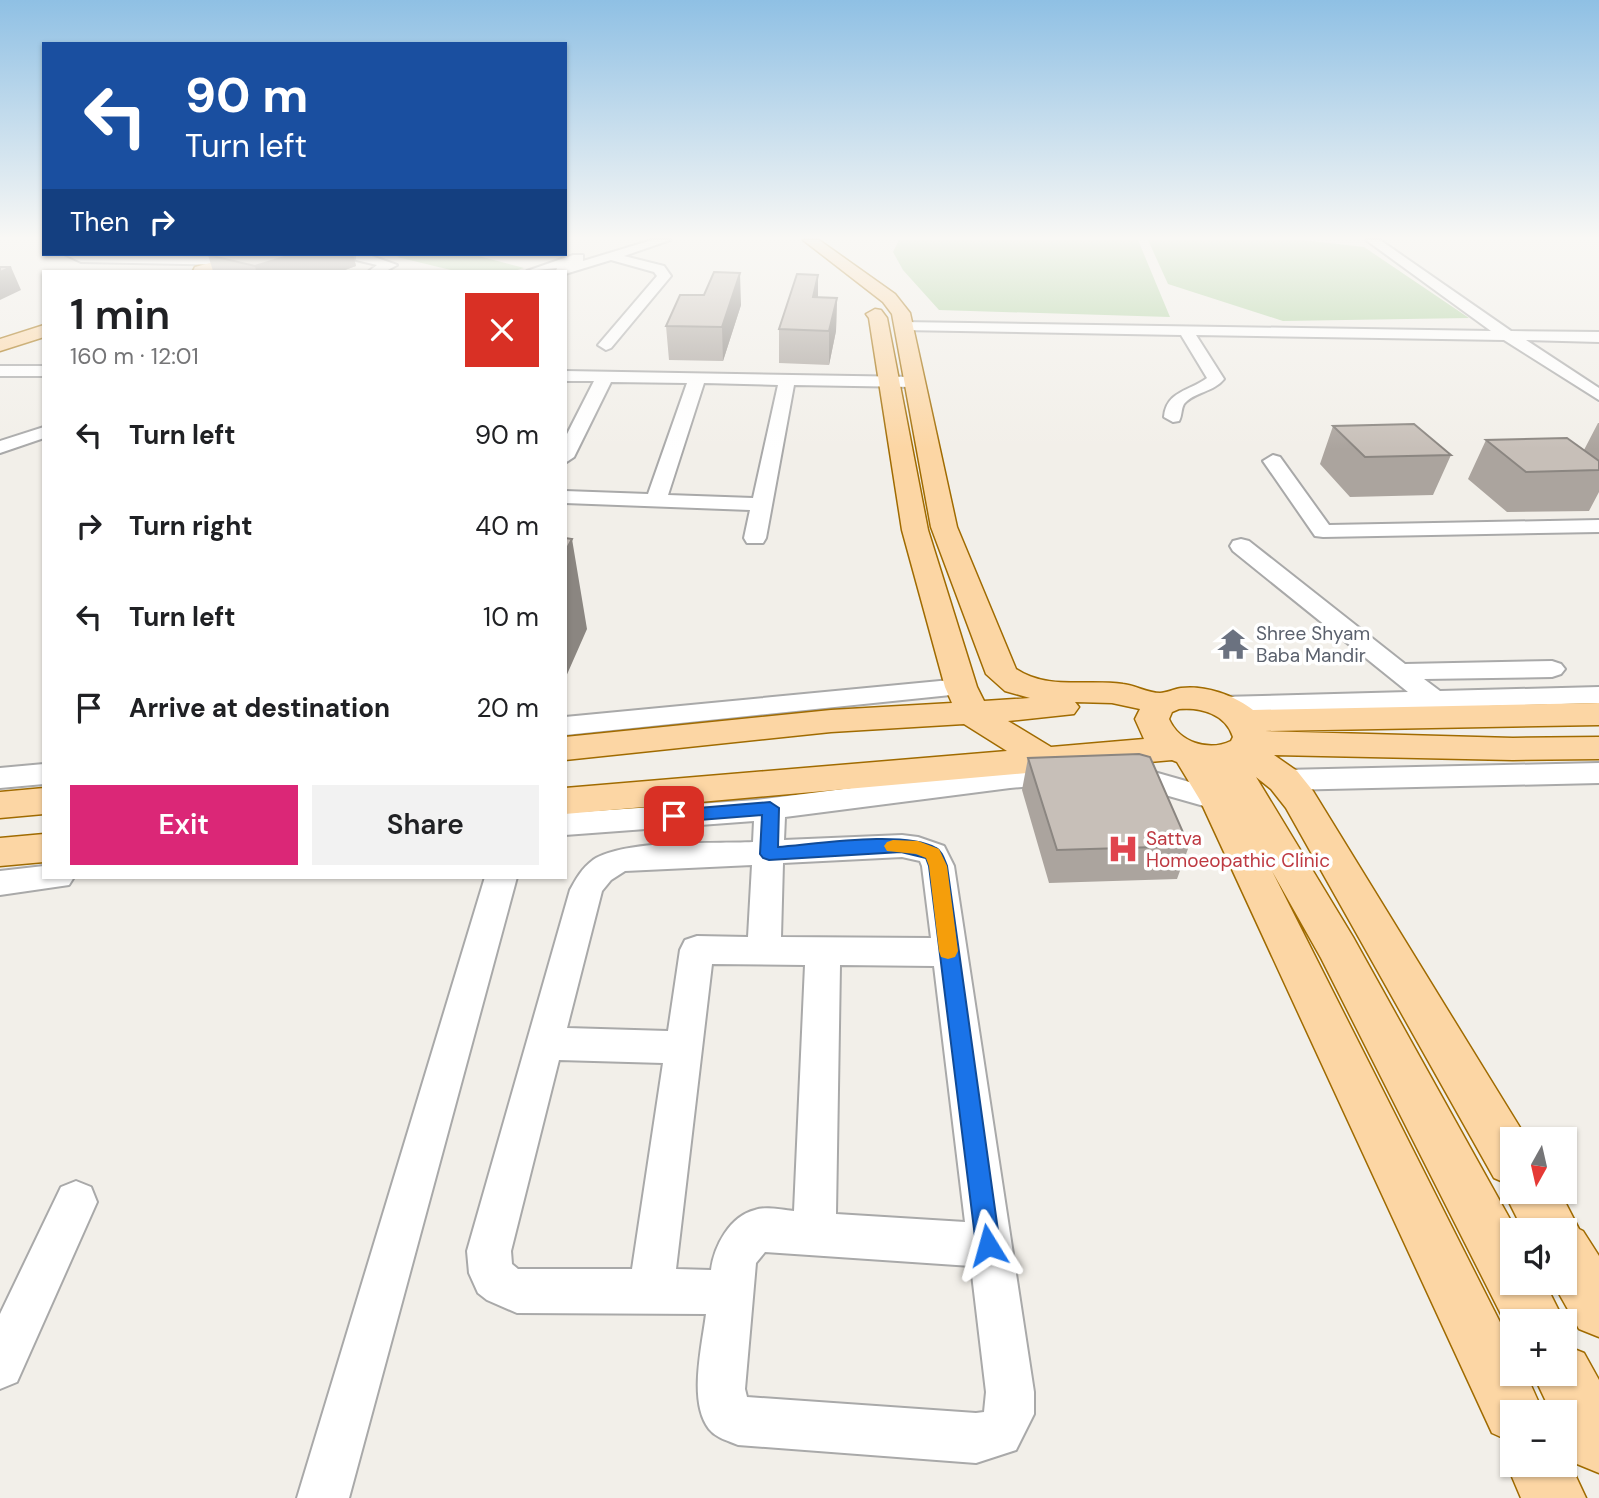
<!DOCTYPE html>
<html lang="en">
<head>
<meta charset="utf-8">
<style>
	:root { --surface:#fff; --page:#f2f2f2; --text:#202124; --muted:#757577; --accent:#db2777 }
	body { margin:0; font-family:"DM Sans",sans-serif; background:var(--page); color:var(--text); height:100vh; display:flex; flex-direction:column; font-size:26px; white-space:nowrap }
	* { box-sizing:border-box; margin:0 }
	p { font-size:23px; color:var(--muted) }
	.icon { flex:none; width:38px; height:38px; fill:none; stroke:currentColor; stroke-width:2; stroke-linecap:round; stroke-linejoin:round }
	.map { position:relative; flex:1; overflow:hidden }
	.panel { position:absolute; left:42px; top:270px; width:525px; height:609px; display:flex; flex-direction:column; background:var(--surface); border-radius:0px; box-shadow:0 2px 5px #0004 }
	.panel>* { flex:none }
	.hud { position:absolute; left:42px; top:42px; width:525px; height:214px; border-radius:0px; box-shadow:0 2px 5px #0004; background:#1a4fa0; color:#fff; overflow:hidden }
	.needle { width:46px; rotate:188deg }
	.tools { position:absolute; left:1500px; top:1127px; display:grid; gap:14px }
	.tools a { display:grid; place-items:center; width:77px; height:77px; border-radius:0px; background:var(--surface); box-shadow:0 2px 5px #0004; font-size:35px }
	.pin { position:absolute; display:grid; place-items:center; width:60px; height:60px; color:#fff; margin:-30px; border-radius:14px; box-shadow:0 4px 10px #0006 }
	.me { position:absolute; width:77px; margin:-38px; rotate:352deg; stroke-linejoin:round; filter:drop-shadow(0 0 5px #0008) }
	.turn { display:flex; align-items:center; gap:24px; height:147px; padding:0 28px; font-size:32px }
	.turn .icon { width:91px; height:91px; stroke-width:2.5 }
	.turn b { display:block; font-size:49px; line-height:60px }
	.then { display:flex; align-items:center; height:66px; padding:0 28px; background:#0003; gap:14px; font-size:26px }
	.round { display:grid; place-items:center; flex:none; width:74px; height:74px; border-radius:0px; background:var(--page) }
	.overview { display:flex; align-items:center; justify-content:space-between; height:119px; padding:0 28px }
	h1 { font-size:42px; font-weight:600; line-height:52px }
	.action { display:flex; gap:14px; margin-top:auto; padding:14px 28px }
	.action a { flex:1; height:80px; border-radius:0px; background:var(--accent); color:#fff; font-size:28px; font-weight:600; line-height:80px; text-align:center }
	.action a+a { background:var(--page); color:var(--text) }
	ul { padding:0; list-style:none }
	li { display:flex; align-items:center; gap:21px; height:91px; padding:0 28px }
	li div { flex:1 }
	li b { display:block; font-size:26px }
	li em { font-style:normal }
	.map>svg:first-child { display:block }
</style>
</head>
<body>
<div class="map">
<svg width="1599" height="1498" viewBox="0 0 1599 1498">
	<rect width="100%" height="100%" fill="#f2efe9"/>
	<path fill="#add19e" d="M899 240H1138L1170 317 939 310 903 270 893 252Z
		M1148 240H1302L1364 247 1469 318 1283 321 1168 284Z
		M406 254H471L524 268 514 271H455L397 257Z"/>
	<g fill="none" stroke-linecap="round" stroke-linejoin="round">
		<defs>
			<path id="minor" d="M652 240H670L624 256 664 266 671 276 611 348 606 350 598 345 657 276 654 272 611 260 565 274V271H556L557 268 527 271 573 255H583V261Z
				M1366 240H1380L1511 331 1599 332V342L1526 340 1599 388V400L1504 340 1196 335 1224 379C1214 392 1194 392 1184 404 1181 409 1182 416 1179 421L1173 422 1164 417C1166 391 1190 391 1207 378L1181 335 902 330 895 326 902 322 1491 331Z
				M64 254 236 257 242 261 236 265 81 262Z
				M356 254H366L397 265 386 271H369L377 265 356 260Z
				M0 366H44V376H0Z
				M565 371 914 377 922 382 914 387 794 385 766 538 763 543H747L744 538 750 510 565 503V491L648 494 687 383 611 382 574 457 565 463V438L594 381H565ZM704 383 778 385 753 498 668 495Z
				M44 427V438L0 453V441Z
				M1273 455 1280 457 1329 525 1599 520V532L1323 537 1315 536 1263 461Z
				M1241 539 1249 541 1405 664 1552 661 1561 664 1565 669 1561 674 1552 677 1424 679 1440 691 1599 687V703L1222 713 1213 711 1209 705 1213 699 1222 697 1408 692 1233 551 1230 546 1233 541Z
				M961 679 970 681 974 687 970 693 565 735V717Z
				M1599 763V783L1284 790 1274 787 1270 780 1274 773 1284 770Z
				M44 764V784L0 788V768Z
				M1126 764 1228 793 1233 800 1228 807 1218 810 1116 781 1112 774 1116 767Z
				M1061 766 1071 769 1075 776 1071 783 1010 788 785 817 784 840 902 835 918 837 944 846 954 866 1034 1392V1414L1016 1450 976 1463 738 1445C729 1441 716 1438 709 1429 688 1402 702 1346 706 1314L517 1313 487 1300 478 1293 469 1273 467 1251 570 890C576 879 582 868 593 860 625 839 713 844 753 842L754 821 565 835V813L756 800 1010 768ZM902 857 920 861 922 866 931 938 781 937 783 863ZM752 865 748 937 697 936 685 940 680 950 668 1031 567 1028 602 891 611 880 625 871ZM712 964 805 965 794 1211C782 1210 766 1206 755 1210 730 1216 714 1246 711 1270L676 1269ZM840 965 934 966 965 1222 836 1214ZM559 1060 663 1063 632 1269H518L512 1264 511 1251ZM765 1252 971 1266 986 1392 984 1412 976 1413 747 1397 745 1389 756 1263Z
				M44 866V877H74L69 885 0 895V871Z
				M485 877H517L349 1498H297Z
				M76 1181 91 1187 97 1202 17 1382 0 1389V1314L61 1187Z"/>
			<path id="major" d="M803 240H819L895 294 910 313 957 527 1016 669C1047 690 1087 679 1123 684 1134 685 1148 693 1160 693 1166 693 1174 689 1181 688 1205 685 1234 695 1253 710L1599 703V725L1265 731 1513 738 1599 737V759L1513 760 1274 755 1297 771 1313 791 1527 1139H1512V1192H1560L1579 1229 1583 1231 1599 1256V1337L1579 1329 1553 1283H1564V1230H1523L1504 1192 1508 1184 1494 1178 1286 808 1271 789 1256 777 1353 937 1516 1230H1512V1283H1545L1564 1321H1512V1336L1321 958 1272 871 1512 1346V1374H1526L1543 1412H1512V1442L1492 1433 1200 800 1177 762 1172 760 565 814V788L1007 751 964 724 831 732 565 760V737L831 710 952 703 945 687 902 530 869 318 866 314 875 309 881 310 887 318 928 530 977 687 984 701 1030 698 1005 691 986 674 931 527 892 314 883 302ZM1075 702 1112 703 1140 709 1135 719 1144 739 1051 747 1008 721 1074 714 1079 707ZM1179 709C1201 707 1226 714 1233 737L1231 741C1208 752 1179 742 1169 719L1172 712Z
				M243 254H268L266 257 218 271H193L195 267Z
				M44 325V337L0 351V339Z
				M44 788V814L0 818V792Z
				M44 834V862L0 866V838Z
				M1564 1345 1584 1353 1599 1380V1473L1577 1464 1564 1439V1412H1551L1533 1374H1564Z
				M1564 1451 1586 1498H1521L1507 1465 1512 1452V1465H1564Z"/>
		</defs>
		<use href="#minor" stroke="#a9a9a9" stroke-width="4"/>
		<use href="#major" stroke="#a06b00" stroke-width="3"/>
		<use href="#minor" fill="#fff" fill-rule="evenodd"/>
		<use href="#major" fill="#fcd6a4" fill-rule="evenodd"/>
	</g>
	<path fill="#aba49e" d="M213 254H353L356 266 342 271H213L208 255Z
		M818 297 837 298 836 331 829 365 779 363V329Z
		M741 305 723 361 669 360 666 326Z
		M1598 423H1599V492L1589 511 1507 512 1468 479 1486 440 1584 450Z
		M1333 426 1451 455 1433 495 1350 497 1320 464Z
		M1028 758 1189 846 1177 879 1049 883 1022 790Z"/>
	<path fill="#8b8681" d="M294 254H353L356 266 342 271H256L255 266Z
		M11 267 21 290 0 300V272Z
		M740 273 741 305 723 361 722 327Z
		M818 275V307L813 297Z
		M837 298 836 331 829 365V331Z
		M572 539 587 629 565 679V552Z"/>
	<path fill="#c7bfb8" stroke="#8b8681" stroke-width="2" d="M213 254H294L255 266 208 255Z
		M0 267H11L0 272Z
		M714 272 740 273 722 327 666 326 680 295H704Z
		M797 274 818 275 813 297 837 298 829 331 779 329Z
		M1414 424 1451 455 1365 457 1333 426Z
		M1567 438 1599 461V470L1526 472 1486 440Z
		M565 538 572 539 565 552Z
		M1139 754 1150 757 1189 846 1057 850 1028 758Z"/>
	<linearGradient id="sky" x2="0" y2="1"><stop stop-color="#8fc0e4"/><stop offset="0.53" stop-color="#f9f8f5"/><stop offset="1" stop-color="#f9f8f5" stop-opacity="0"/></linearGradient>
	<rect width="1599" height="449" fill="url(#sky)"/>
	<path fill="#1a73e8" stroke="#114b97" stroke-width="2" d="M770 802 779 808 778 847C817 844 904 830 936 848 942 851 944 859 947 866L1000 1245 997 1253 988 1257 979 1253 976 1245 929 866 926 858 901 852 769 860 763 858 760 854 762 815 674 822 666 816 674 810Z"/>
	<path fill="#f59e0b" d="M893 840 918 841 939 849 947 866 958 951 955 957 948 959 941 957 939 951 929 866 926 858 916 854 887 851 884 846 887 842Z"/>
	<defs>
		<symbol id="temple-bare" viewBox="-9 -9 18 18"><path d="M0-6L5-2H3V0L6.5 2.5H4V6H1.5V3h-3V6H-4V2.5H-6.5L-3 0V-2H-5Z" fill="#6b7280" stroke="#fff" stroke-width="2.5" paint-order="stroke"/></symbol>
		<symbol id="hospital-bare" viewBox="-9 -9 18 18"><path d="M-5-5h3v3.5h4V-5h3V5h-3V1.5h-4V5h-3Z" fill="#e0444e" stroke="#fff" stroke-width="2.5" paint-order="stroke"/></symbol>
	</defs>
	<g fill-rule="evenodd">
		<use href="#temple-bare" x="1211" y="622" width="44" height="44"/>
		<use href="#hospital-bare" x="1101" y="827" width="44" height="44"/>
	</g>
	<g text-anchor="middle" dominant-baseline="central" stroke-width="7" stroke-linejoin="round" paint-order="stroke">
		<g font-size="19" fill="#5b616d" stroke="#fff" text-anchor="start">
			<text x="1256" y="633">Shree Shyam<tspan x="1256" dy="22">Baba Mandir</tspan></text>
		</g>
		<g font-size="19" fill="#be3a42" stroke="#fff" text-anchor="start">
			<text x="1146" y="838">Sattva<tspan x="1146" dy="22">Homoeopathic Clinic</tspan></text>
		</g>
	</g>
</svg>
<div class="tools">
<a><svg class="needle" viewBox="-14 -14 28 28"><path d="M0-13l5 13h-10z" fill="#e53935"/><path d="M0 13l5-13h-10z" fill="#757577"/></svg></a>
<a><svg class="icon" aria-label="sound" viewBox="0 0 24 24"><path d="M4 9h4l5-4v14l-5-4H4zM17 9q2 3 0 6"/></svg></a>
<a>+</a>
<a>−</a>
</div>
<div class="pin" style="left:674px;top:816px;background:#d93025"><svg class="icon" aria-label="arrive" viewBox="0 0 24 24"><path d="M6 21V4h12l-3 4 3 4H6"/></svg></div>
<svg class="me" style="left:988px;top:1245px" viewBox="-20 -20 40 40"><path d="M0-17L14 15 0 8-14 15z" fill="#1a73e8" stroke="#fff" stroke-width="4"/></svg>
<div class="hud">
<div class="turn"><svg class="icon" aria-label="left" viewBox="0 0 24 24"><path d="M17 20v-9H6M10 6l-5 5 5 5"/></svg><div><b>90 m</b>Turn left</div></div>
<div class="then">Then<svg class="icon" aria-label="right" viewBox="0 0 24 24"><path d="M7 20v-9h11M14 6l5 5-5 5"/></svg></div>
</div>
<section class="panel">
<div class="overview"><div><h1>1 min</h1><p>160 m · 12:01</p></div><a class="round" style="background:#d93025;color:#fff"><svg class="icon" aria-label="close" viewBox="0 0 24 24"><path d="M6 6l12 12M18 6L6 18"/></svg></a></div>
<ul>
<li><svg class="icon" aria-label="left" viewBox="0 0 24 24"><path d="M17 20v-9H6M10 6l-5 5 5 5"/></svg><div><b>Turn left</b></div><em>90 m</em></li>
<li><svg class="icon" aria-label="right" viewBox="0 0 24 24"><path d="M7 20v-9h11M14 6l5 5-5 5"/></svg><div><b>Turn right</b></div><em>40 m</em></li>
<li><svg class="icon" aria-label="left" viewBox="0 0 24 24"><path d="M17 20v-9H6M10 6l-5 5 5 5"/></svg><div><b>Turn left</b></div><em>10 m</em></li>
<li><svg class="icon" aria-label="arrive" viewBox="0 0 24 24"><path d="M6 21V4h12l-3 4 3 4H6"/></svg><div><b>Arrive at destination</b></div><em>20 m</em></li>
</ul>
<div class="action"><a>Exit</a><a>Share</a></div>
</section>
</div>
</body>
</html>
